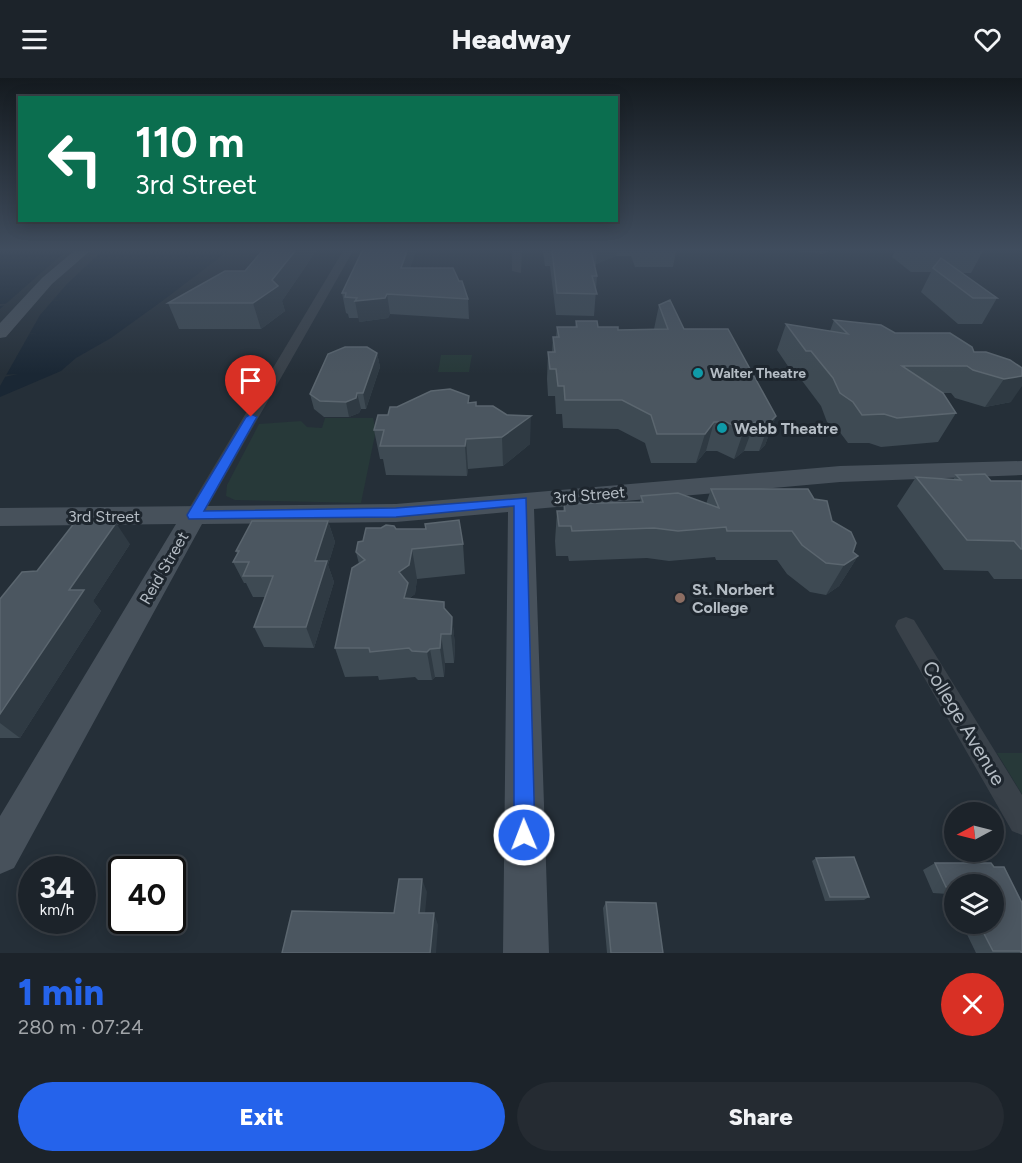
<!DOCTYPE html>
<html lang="en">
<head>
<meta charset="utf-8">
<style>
	:root { --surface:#1c232a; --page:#252b32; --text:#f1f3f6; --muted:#a0a4a8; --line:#3a4047; --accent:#2563eb }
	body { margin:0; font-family:Figtree,sans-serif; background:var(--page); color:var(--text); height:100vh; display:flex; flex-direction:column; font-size:22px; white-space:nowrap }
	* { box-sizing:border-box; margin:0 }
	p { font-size:20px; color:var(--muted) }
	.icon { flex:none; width:33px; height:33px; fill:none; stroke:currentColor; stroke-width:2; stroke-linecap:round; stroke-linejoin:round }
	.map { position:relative; height:875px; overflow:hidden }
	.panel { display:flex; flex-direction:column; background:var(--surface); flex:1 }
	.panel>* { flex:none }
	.guide { position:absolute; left:18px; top:18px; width:600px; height:126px; border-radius:0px; box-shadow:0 3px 15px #0003,0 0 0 2px var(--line); background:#0b6e4f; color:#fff; overflow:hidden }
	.needle { width:39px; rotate:263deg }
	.tools { position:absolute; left:944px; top:724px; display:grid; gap:12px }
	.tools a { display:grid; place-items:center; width:60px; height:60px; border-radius:50%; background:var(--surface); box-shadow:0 3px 15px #0003,0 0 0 2px var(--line); font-size:30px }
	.speed { position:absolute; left:18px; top:778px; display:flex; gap:12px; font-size:30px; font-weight:700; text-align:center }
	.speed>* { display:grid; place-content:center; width:78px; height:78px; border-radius:50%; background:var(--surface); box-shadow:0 3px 15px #0003,0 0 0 2px var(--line); line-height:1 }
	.speed small { font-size:15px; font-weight:400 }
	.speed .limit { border:3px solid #111; border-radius:9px; background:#fff; color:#111 }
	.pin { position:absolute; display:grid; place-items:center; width:51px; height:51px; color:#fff; margin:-62px -26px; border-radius:50% 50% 50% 0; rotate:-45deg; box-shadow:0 0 6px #0007 }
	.pin .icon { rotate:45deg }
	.me { position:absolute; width:66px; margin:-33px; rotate:359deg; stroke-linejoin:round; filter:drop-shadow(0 0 4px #0008) }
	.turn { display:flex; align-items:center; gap:21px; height:126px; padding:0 18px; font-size:27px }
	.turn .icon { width:78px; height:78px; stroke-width:2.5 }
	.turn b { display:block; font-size:42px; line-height:51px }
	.round { display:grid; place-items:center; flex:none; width:63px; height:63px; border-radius:32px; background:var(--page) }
	.headline { display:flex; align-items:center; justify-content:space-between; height:102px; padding:0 18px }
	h1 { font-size:36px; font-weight:800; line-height:45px; color:var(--accent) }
	.button { display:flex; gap:12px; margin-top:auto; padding:12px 18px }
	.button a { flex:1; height:69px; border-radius:36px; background:var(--accent); color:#fff; font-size:24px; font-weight:800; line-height:69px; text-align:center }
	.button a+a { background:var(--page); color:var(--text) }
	header { display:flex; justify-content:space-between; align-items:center; height:78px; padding:0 18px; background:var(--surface); font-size:27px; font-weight:800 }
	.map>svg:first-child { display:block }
</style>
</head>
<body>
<header><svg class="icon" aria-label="menu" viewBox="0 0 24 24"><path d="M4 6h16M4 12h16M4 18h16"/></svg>Headway<svg class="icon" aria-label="heart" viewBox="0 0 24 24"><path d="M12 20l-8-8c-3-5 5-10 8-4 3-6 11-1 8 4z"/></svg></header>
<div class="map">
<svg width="1022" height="875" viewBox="0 0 1022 875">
	<rect width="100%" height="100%" fill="#252f38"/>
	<path fill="#273939" d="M441 277H472L469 294H438Z
		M325 340H373L376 352 361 425 235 422 226 418 227 407 259 346 301 343 307 349 322 350Z
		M997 675H1022V716Z"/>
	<path fill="#1a2734" d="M0 173H228L165 221 111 260 76 280 61 293 0 319V300L18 296 0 297V261L37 255 0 259V228L62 222 0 226Z"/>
	<path fill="#252f38" d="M66 173H102L67 206 40 237 0 308V231Z"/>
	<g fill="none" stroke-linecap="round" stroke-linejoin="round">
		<path fill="#394149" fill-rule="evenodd" d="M343 173H353L203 437 200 441H188L185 437Z
			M512 173H522L521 195 512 193Z
			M906 539 914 542 1022 717V757L1012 753 898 554 895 548 898 542Z"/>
		<path fill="#47515b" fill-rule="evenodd" d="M74 173H90L52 206 6 259 0 260V245L42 200Z
			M1022 383V397L840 404 534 431 549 875H503L508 434 396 444 202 446 14 790 0 796V738L176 446 0 448V430L396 426 840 388Z"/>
	</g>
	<path fill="#3e4a53" d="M262 173H316L282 223 285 233 261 251H179L168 225 245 193Z
		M543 173H676L673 189H635L631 178H616L596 186V188H595L597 198 594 238 556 237 550 188H545Z
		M799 173H829L823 176Z
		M895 173H983L971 195H962L997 220 982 246H958L921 214 931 194H911L892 179Z
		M410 190 468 221 469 241 390 236 388 240 359 244V240H349L348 236 346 235 342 215Z
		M659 227 776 338 765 367 759 373H744L734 381 717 373H706L696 385H651L645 365 618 351 563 350 562 336H556L555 318H548L547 301 548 274H552L553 259H556L557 249H575L576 243 598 249 618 252 654 251Z
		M834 242 1010 282 1011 324 985 329 955 320 951 315H943L956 335 938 364 881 369 869 365H848L839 353 827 344 821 328 800 300H796L777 272 786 246 830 253Z
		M377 275 380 289 366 331H361L359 335 349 339H324L314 331 310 316Z
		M469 325 530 366 503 388 468 391 467 398 386 397 383 381H380L374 352 388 337Z
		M956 397 991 403H1022V501H994L988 493 944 492 897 428 916 399 953 402Z
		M711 411 814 421 832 443 853 474 858 478 839 508 826 517 810 514 787 496 777 482H716L715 479 669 483 647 480 569 483 568 478H556L555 463 557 433H563L564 426 640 424 641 418 706 426Z
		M328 443 335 464 328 487 334 504 314 570 264 569 254 549 265 519H253L246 505H244L233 484 237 476 236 473Z
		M396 451 463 466 465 496 417 501 415 516 411 519V520L445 532 452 539 455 567 454 585H445L444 599H435L432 602H418L415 599 379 602 378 598 345 599 335 570 359 486 356 474Z
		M130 466 93 523 101 533 20 660H0V521L37 493Z
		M816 780 869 819 864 822 825 823 812 783Z
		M935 785H991L994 789H1004L1022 825V875H976L962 846H993V807H954V828L948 816 933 815 923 792Z
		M606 824 663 875H607L603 830Z"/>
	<path fill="#2f3a43" d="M295 173H316L282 223 285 233 261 251 253 225 272 202Z
		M407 173H416L404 209 401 190Z
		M597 173H617L616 178 596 186Z
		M387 216 390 236 388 240 359 244 355 223Z
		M377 275 380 289 366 331 363 315Z
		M1022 298V308L1011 324 985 329 1004 301Z
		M357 315 361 331 359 335 349 339 346 324Z
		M531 338 530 366 503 388 502 359Z
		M776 338 765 367 759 373 770 344Z
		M714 344 706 373 696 385 705 356Z
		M755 344 744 373 734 381 744 352Z
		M466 361 468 391 467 398 465 368Z
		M328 443 335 464 328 487 334 504 314 570 306 549 315 483Z
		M116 445 130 466 93 523 101 533 20 660 0 645V636L69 512Z
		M412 471 417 501 415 516 411 519 414 534 410 549 399 494Z
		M858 478 839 508 826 517 844 487Z
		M452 539 455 567 454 585 451 556Z
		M441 556 445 585 444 599 440 570Z
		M430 571 435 599 432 602 427 574Z
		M422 801 427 814 424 847 419 835Z
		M434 835 438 847 436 875H430Z"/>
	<path fill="#4b5660" stroke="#5b666f" stroke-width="1.5" d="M262 173H295L272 202 278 208 253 225H168L225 193H245Z
		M362 173H407L401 190H453L459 203H462L468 221 387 216 385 220 355 223 357 220 345 219 346 215H342Z
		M552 173H591L597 198H592L597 216 557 215Z
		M941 180 997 220H973L933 190Z
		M670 222 684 251H728L776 338 770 344H755L744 352 726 344H714L705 356H657L651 337 622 322H565L564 308H558L556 291H550L548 274H555L553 259H559L557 249H577L576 243H597L598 249H618V252L668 251 659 227Z
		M834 242 881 247 895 255H950L972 269 974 274H986L1010 282 1022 290V298L1004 301 973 292 967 288H902L943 315 956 335 897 340 884 336 862 337 853 324 840 315 833 300 811 273H806L786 246 848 256Z
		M345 269H367L377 275 363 315H357L356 320 346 324 320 323 310 316 328 276Z
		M450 311 469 318 468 325 476 324V328H493L507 337 531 338 502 359 466 361 465 368H380L384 352H374L378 337H388L390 329H397L431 313Z
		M985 396 991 403H1022V471H1021L1014 463 967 462 916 399 961 402 956 397Z
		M711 411H808L814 421 827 423 832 443 851 454 856 465 853 474 858 478 844 487 826 485 802 467 792 453H727L726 449 678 453 654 450 572 453 571 448H559L557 433H565L564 426 643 424 641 418 678 415 719 430Z
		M459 442 463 466 412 471 409 487 399 494 408 505 404 520 444 524V530L452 539 451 556H441L440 570 430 571 427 574 412 573 409 570 370 574 369 570H335L352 490 365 482 356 474 358 464 363 463 366 450H381L386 447 394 448 396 451H426L425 446Z
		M252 443H328L315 483H327L306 549H254L273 498H243L249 484H233L239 473H236Z
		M75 444 116 445 69 512H84L0 636V521L22 494 37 493Z
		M854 779 869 819H830L816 780Z
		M935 785H991L994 789H1004L1022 825V875L1020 873H993L979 846H993V807H954V809H946Z
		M399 801H422L419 835H434L430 875H282L292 833 394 835Z
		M606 824 656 825 663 875H611Z"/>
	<linearGradient id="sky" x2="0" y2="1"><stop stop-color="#141a1f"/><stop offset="0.58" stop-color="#404d5e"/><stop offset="1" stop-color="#404d5e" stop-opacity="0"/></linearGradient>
	<rect width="1022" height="296" fill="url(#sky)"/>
	<path fill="#2563eb" stroke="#184099" stroke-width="1.5" d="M251 336 257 339 204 433 396 430 526 420 535 757 532 764 524 768 517 764 514 757V428L396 439 189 441 187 437 246 339Z"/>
	<g fill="#0f9aa8" stroke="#1e262e" stroke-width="2">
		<circle cx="698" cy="295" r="6"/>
		<circle cx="722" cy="350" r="6"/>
	</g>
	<circle fill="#8d6e63" stroke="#1e262e" stroke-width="2" cx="680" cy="520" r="6"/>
	<g text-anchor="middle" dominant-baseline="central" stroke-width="6" stroke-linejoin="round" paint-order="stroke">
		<g font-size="14" font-weight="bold" fill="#b4bcc4" stroke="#1e262e" text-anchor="start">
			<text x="710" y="295">Walter Theatre</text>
		</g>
		<g font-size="16" font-weight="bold" fill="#b4bcc4" stroke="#1e262e" text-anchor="start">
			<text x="734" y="350">Webb Theatre</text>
			<text x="692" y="511">St. Norbert<tspan x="692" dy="18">College</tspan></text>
		</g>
		<g font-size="16" fill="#b4bcc4" stroke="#1e262e">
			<text transform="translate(589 417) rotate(-5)">3rd Street</text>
			<text x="104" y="438">3rd Street</text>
			<text transform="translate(164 490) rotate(-60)">Reid Street</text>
		</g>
		<g font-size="20" fill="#b4bcc4" stroke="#1e262e">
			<text transform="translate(964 645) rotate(59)">College Avenue</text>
		</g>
	</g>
</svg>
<div class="tools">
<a><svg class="needle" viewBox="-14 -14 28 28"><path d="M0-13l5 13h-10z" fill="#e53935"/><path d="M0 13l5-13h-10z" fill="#a0a4a8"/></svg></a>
<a><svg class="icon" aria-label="layers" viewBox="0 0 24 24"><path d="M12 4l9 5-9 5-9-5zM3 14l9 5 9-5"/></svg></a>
</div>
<div class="speed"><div>34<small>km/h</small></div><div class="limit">40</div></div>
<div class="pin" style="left:251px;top:339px;background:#d93025"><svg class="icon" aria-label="arrive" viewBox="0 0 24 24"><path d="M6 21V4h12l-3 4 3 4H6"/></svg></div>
<svg class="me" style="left:524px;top:757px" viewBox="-20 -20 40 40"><circle r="17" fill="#2563eb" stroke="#fff" stroke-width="3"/><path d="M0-11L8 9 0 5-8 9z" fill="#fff"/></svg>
<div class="guide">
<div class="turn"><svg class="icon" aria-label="left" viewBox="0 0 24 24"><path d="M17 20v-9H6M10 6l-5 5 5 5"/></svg><div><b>110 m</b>3rd Street</div></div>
</div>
</div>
<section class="panel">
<div class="headline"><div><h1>1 min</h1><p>280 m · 07:24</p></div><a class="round" style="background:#d93025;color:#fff"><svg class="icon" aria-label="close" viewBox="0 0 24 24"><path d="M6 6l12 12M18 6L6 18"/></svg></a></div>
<div class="button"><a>Exit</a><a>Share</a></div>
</section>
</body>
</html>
